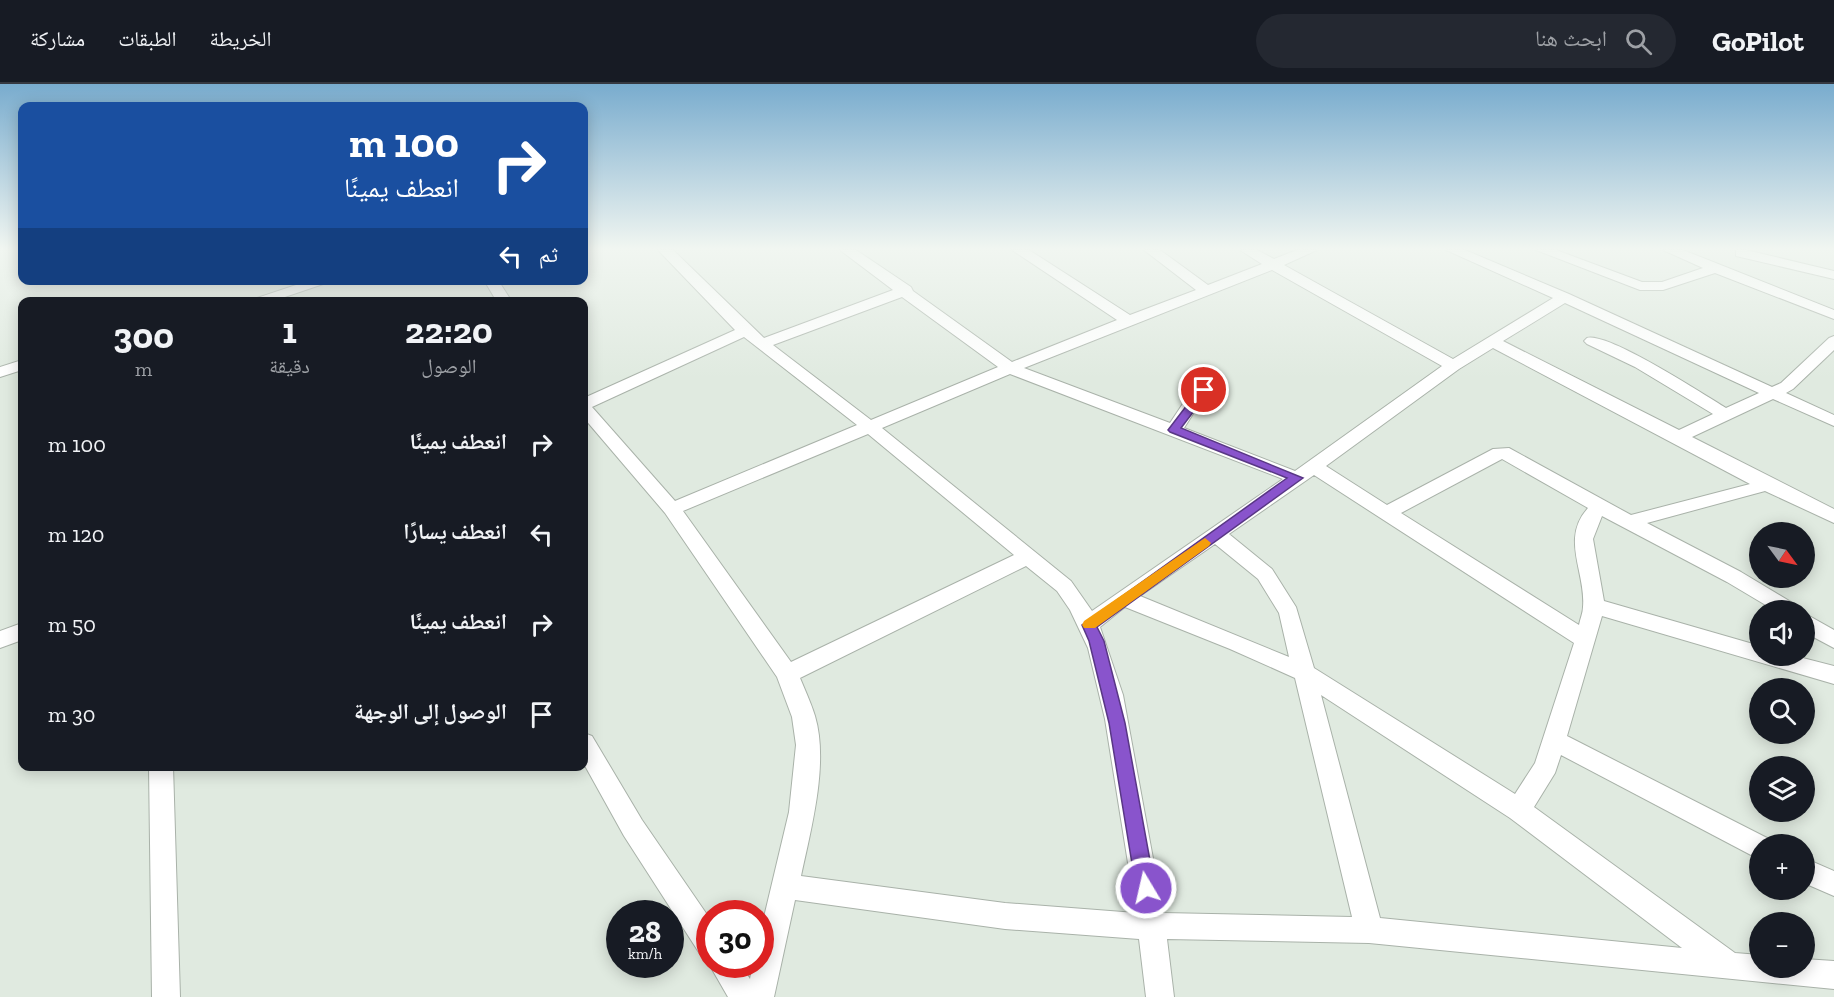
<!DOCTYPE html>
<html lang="ar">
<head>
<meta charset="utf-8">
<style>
	:root { --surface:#171b24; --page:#242831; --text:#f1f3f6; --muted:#9ea1a6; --line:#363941 }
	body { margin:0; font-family:"Zilla Slab","Noto Naskh Arabic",serif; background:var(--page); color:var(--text); direction:rtl; height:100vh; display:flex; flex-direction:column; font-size:22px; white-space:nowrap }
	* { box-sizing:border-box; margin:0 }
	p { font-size:20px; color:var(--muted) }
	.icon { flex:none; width:33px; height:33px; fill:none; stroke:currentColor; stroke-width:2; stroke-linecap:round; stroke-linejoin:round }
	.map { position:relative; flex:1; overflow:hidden; direction:ltr }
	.details { position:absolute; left:18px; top:213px; width:570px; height:474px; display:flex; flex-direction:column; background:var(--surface); border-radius:12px; box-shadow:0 3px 15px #0003; direction:rtl }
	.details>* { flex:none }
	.hud { position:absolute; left:18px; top:18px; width:570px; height:183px; border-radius:12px; box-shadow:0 3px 15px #0003; direction:rtl; background:#1a4fa0; color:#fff; overflow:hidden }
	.needle { width:39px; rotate:123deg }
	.buttons { position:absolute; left:1749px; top:438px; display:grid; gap:12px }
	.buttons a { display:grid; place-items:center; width:66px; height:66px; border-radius:50%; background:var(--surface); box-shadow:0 3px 15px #0003; font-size:30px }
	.speed { position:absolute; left:606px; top:816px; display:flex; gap:12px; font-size:30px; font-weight:700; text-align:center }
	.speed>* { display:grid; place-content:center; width:78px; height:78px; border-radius:50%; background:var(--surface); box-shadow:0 3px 15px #0003; line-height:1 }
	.speed small { font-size:15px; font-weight:400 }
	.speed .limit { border:9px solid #d22; background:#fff; color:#111 }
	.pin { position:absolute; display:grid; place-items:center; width:51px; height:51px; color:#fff; margin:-26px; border:3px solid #fff; border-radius:50%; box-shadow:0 2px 6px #0007 }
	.me { position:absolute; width:66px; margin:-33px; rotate:351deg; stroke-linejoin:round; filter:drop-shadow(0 0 4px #0008) }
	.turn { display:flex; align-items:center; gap:21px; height:126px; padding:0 30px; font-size:27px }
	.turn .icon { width:78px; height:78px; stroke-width:2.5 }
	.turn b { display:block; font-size:42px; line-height:51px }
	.then { display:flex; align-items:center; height:57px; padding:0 30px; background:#0003; gap:12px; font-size:22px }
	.eta { display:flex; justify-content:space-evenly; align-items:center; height:102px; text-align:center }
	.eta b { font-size:36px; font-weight:800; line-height:42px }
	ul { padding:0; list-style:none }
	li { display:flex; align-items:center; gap:18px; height:90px; padding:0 30px }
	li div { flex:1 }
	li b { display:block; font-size:22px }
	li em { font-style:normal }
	header { display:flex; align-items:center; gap:36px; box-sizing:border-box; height:84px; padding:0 30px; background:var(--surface); border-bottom:2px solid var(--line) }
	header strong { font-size:28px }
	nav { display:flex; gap:33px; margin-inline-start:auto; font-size:21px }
	.search { width:420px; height:54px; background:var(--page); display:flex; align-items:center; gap:15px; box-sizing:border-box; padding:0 21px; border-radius:33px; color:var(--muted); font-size:22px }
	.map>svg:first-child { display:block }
</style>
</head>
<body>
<header>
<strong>GoPilot</strong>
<div class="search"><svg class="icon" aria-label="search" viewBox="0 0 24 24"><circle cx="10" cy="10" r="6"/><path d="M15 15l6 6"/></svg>ابحث هنا</div>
<nav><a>الخريطة</a><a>الطبقات</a><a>مشاركة</a></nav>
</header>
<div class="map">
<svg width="1834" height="913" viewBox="0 0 1834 913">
	<rect width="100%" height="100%" fill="#e0eae0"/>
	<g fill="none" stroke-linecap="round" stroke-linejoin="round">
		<defs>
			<path id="minor" d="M658 166H673L764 254 893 206 840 166H856L911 203 913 207 1012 278 1117 236 1012 166H1029L1130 231 1196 206 1144 166H1160L1208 201 1262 180 1240 166H1257L1274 175 1297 166H1317L1284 181 1453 275 1553 214 1446 166H1465L1569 210 1772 303 1781 299 1829 254 1834 252V266L1793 305 1786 309 1834 331V342L1773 315 1692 353 1834 425V439L1765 407 1647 439 1741 488 1796 521 1799 526H1774L1727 498 1602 432 1593 455 1604 517 1760 562V572H1795L1834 582V600L1602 532 1567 652 1769 755 1772 760H1760V774L1751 771 1561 671 1555 689 1534 723 1735 869 1760 871V884H1804V875L1834 877V905L1369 859 1167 855 1174 913H1146L1139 855 1005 845 795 816 774 913H728L709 880H740L750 895 753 880H760V850L789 728 796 661 792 633 777 593 665 429 584 334V314L735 246ZM1272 186 1442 282 1295 387 1184 344 1198 322 1223 294 1221 291H1209L1186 315 1170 339 1024 284ZM902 213 998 283 871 336 773 261ZM1565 219 1759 309 1726 324C1703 310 1608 248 1587 254L1584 257 1587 260 1635 283 1713 330 1679 346 1503 257ZM744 253 857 341 675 417 592 323ZM1493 264 1750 400 1631 431 1509 364 1493 365 1387 421 1326 382 1459 285ZM1010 290 1283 395 1092 527 1071 497 882 344ZM868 350 1014 471 791 578 683 427ZM1502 375 1588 424C1560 455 1586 488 1583 523 1583 529 1580 535 1579 541L1401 429ZM1314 391 1574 559 1535 679 1515 710 1314 584 1296 523 1272 485 1229 450ZM1215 460 1258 495 1279 529 1289 573 1140 512ZM1026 482 1057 507 1070 526 1088 564 1105 635 1136 829 1005 819 801 792C811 745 829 679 815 632 811 619 805 606 800 594ZM1125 523 1230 565 1295 594 1352 833 1163 829 1123 611 1100 543ZM1321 611 1510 734 1682 864 1380 834Z
				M1536 166H1556L1642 198H1662L1703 184 1663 166H1683L1834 226V235L1715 189 1663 206H1640Z
				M1736 166H1746L1834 187V195L1736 172Z
				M311 196H335L270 218H245Z
				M484 196H498L512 218H497Z
				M22 276V286L0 293V283Z
				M1804 529 1834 546V564L1804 548Z
				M22 539V556L0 564V547Z
				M584 649 592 652 642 736 710 835V873L700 870 624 752 584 680Z
				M149 682H173L180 913H152Z
				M1804 774 1834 787V812L1804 799Z"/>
		</defs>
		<use href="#minor" stroke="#a9b2a9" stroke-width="2"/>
		<use href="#minor" fill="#fff" fill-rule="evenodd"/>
	</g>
	<linearGradient id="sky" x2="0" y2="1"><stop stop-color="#79acce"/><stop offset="0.56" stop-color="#f1f6f1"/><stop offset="1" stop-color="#f1f6f1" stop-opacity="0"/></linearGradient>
	<rect width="1834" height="294" fill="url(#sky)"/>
	<path fill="#8954cc" stroke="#593785" stroke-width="1.5" d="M1200 304 1210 306 1181 344 1303 394 1097 543 1104 557 1125 639 1155 804 1152 810 1146 813 1139 810 1136 804 1109 639 1089 557 1082 541 1287 394 1170 348 1168 346Z"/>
	<path fill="#f59e0b" d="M1205 454 1211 459 1209 462 1095 544H1084L1082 541 1084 537Z"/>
</svg>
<div class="buttons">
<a><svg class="needle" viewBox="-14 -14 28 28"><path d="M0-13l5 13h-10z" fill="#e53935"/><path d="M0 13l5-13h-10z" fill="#9ea1a6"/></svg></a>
<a><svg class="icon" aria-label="sound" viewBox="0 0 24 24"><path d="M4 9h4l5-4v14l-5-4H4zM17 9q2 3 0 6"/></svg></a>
<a><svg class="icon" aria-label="search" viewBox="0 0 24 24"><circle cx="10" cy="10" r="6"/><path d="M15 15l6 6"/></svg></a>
<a><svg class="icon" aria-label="layers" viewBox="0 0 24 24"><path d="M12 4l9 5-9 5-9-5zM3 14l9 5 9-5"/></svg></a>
<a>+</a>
<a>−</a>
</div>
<div class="speed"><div>28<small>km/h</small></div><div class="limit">30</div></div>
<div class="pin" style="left:1204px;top:306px;background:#d93025"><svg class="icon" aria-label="arrive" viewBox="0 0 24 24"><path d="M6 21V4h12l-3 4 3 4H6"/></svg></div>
<svg class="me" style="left:1146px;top:804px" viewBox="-20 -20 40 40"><circle r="17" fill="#8954cc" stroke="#fff" stroke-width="3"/><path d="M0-11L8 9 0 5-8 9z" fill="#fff"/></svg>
<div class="hud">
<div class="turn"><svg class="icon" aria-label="right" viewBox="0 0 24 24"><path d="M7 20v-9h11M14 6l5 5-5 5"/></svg><div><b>100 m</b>انعطف يمينًا</div></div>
<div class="then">ثم<svg class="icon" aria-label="left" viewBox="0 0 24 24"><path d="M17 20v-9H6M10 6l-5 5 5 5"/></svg></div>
</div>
<section class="details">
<div class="eta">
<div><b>22:20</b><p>الوصول</p></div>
<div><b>1</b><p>دقيقة</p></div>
<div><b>300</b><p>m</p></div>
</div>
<ul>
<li><svg class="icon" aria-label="right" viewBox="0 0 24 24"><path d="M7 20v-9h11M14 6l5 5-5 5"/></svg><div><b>انعطف يمينًا</b></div><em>100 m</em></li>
<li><svg class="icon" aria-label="left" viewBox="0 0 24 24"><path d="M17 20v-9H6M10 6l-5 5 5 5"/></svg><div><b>انعطف يسارًا</b></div><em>120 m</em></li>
<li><svg class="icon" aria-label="right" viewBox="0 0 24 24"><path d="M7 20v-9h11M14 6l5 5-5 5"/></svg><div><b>انعطف يمينًا</b></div><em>50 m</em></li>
<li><svg class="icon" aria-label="arrive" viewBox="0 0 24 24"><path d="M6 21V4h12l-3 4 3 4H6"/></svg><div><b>الوصول إلى الوجهة</b></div><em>30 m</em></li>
</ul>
</section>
</div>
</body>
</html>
